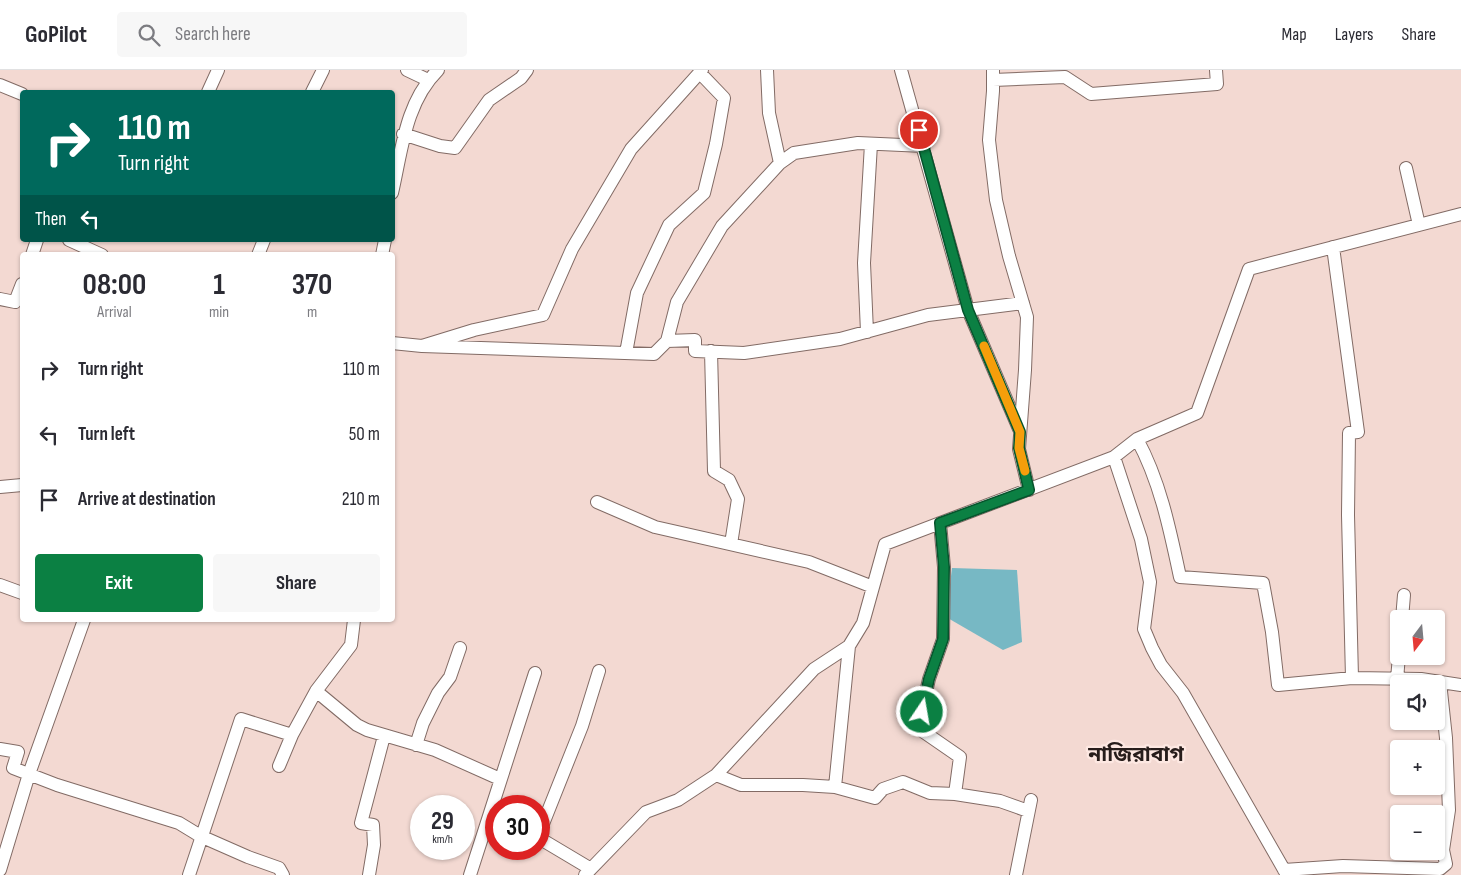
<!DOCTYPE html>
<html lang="en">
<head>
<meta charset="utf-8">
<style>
	:root { --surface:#fff; --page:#f7f7f7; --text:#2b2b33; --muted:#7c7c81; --line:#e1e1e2; --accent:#0b8043 }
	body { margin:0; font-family:"Sofia Sans Condensed","Noto Sans Bengali",sans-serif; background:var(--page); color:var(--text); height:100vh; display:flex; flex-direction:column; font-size:19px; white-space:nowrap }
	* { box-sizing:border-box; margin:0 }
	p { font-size:16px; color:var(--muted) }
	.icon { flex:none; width:28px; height:28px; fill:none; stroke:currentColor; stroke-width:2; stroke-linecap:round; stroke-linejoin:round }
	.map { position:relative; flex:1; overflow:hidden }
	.panel { position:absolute; left:20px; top:182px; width:375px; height:370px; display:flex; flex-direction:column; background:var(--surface); border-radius:5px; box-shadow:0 1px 4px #0004 }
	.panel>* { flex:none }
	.top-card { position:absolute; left:20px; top:20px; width:375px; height:152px; border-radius:5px; box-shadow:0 1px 4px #0004; background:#00695c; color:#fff; overflow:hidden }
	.needle { width:32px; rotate:196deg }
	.buttons { position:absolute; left:1390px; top:540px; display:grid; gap:10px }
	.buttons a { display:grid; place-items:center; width:55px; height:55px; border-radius:5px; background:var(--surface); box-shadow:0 1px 4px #0004; font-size:25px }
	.speed { position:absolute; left:410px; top:725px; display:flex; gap:10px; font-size:25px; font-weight:700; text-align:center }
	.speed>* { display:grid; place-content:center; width:65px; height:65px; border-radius:50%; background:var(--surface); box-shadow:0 1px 4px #0004; line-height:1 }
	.speed small { font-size:12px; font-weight:400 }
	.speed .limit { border:8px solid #d22; background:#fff; color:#111 }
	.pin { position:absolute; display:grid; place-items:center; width:42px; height:42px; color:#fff; margin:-21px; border:2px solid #fff; border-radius:50%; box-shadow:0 1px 5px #0007 }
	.me { position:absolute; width:55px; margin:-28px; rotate:12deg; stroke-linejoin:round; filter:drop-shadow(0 0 4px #0008) }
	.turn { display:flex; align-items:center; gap:18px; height:105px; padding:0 15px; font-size:22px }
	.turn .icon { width:65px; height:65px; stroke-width:2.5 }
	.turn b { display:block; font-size:35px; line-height:42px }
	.then { display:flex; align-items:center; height:48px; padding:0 15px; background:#0003; gap:10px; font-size:19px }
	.eta { display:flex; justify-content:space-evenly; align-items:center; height:85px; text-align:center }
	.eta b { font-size:30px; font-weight:700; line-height:35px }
	.cta { display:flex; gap:10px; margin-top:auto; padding:10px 15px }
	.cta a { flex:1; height:58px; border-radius:5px; background:var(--accent); color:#fff; font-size:20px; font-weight:700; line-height:58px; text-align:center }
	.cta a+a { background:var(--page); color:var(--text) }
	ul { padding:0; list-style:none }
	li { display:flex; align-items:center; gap:15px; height:65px; padding:0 15px }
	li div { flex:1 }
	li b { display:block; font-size:19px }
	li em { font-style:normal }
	header { display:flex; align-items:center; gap:30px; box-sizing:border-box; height:70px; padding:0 25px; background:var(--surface); border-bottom:1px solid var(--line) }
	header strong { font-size:24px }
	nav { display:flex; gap:28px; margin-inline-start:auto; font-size:18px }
	.search { width:350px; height:45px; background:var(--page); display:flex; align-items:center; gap:12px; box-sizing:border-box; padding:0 18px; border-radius:5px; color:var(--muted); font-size:19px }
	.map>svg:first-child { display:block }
</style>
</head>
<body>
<header>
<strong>GoPilot</strong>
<div class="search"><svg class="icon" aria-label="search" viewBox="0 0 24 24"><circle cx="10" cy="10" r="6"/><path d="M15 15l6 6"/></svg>Search here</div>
<nav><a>Map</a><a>Layers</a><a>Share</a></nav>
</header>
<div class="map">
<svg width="1461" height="805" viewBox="0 0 1461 805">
	<rect width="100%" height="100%" fill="#f3d9d2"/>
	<path fill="#77b8c4" d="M952 498 1017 500 1022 572 1003 580 946 547Z"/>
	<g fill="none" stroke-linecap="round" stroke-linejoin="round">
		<defs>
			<path id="street" d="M407 0 428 10
				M901 0 968 240 1019 359
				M993 0V21L989 70 996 130 1009 186 1027 247 1025 300 1019 379 1029 420
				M993 10 1065 7 1091 24 1217 14 1216 0
				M0 15 22 24
				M208 22 218 0
				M312 22 323 0
				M403 64 440 76 455 78 489 30 521 8 527 0
				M780 93 794 83 858 73 924 76
				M1406 98 1419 155
				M392 123C402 80 405 33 438 0
				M69 170 102 185
				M1333 177 1358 362 1349 363 1348 445 1352 608
				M32 185 37 170
				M258 185 264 170
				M382 185 385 170
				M0 229 15 232 22 214
				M867 262 864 193 871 74
				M667 271 677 232 722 156 780 93 769 43 767 0
				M392 273 422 276 474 260 543 245 572 179 631 79 702 0
				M422 276 654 284 667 271 695 270V281L744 283 840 269 928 245 1023 233
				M711 281 714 401 729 410 738 429 731 474
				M626 283 637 223 669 155 704 123 716 74 724 28 700 3
				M1137 369C1160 411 1170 460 1180 507L1263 513 1272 562 1278 615 1352 608 1421 609 1461 615
				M1114 387 1141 469 1150 512 1144 559 1152 578 1161 595 1183 623 1287 805
				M0 417 22 415
				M597 432 655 457 809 492 873 517
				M940 453 944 497 943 569 929 609 918 658 960 687 955 724
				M0 515 22 523
				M1402 549 1404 525
				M1397 609 1399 586
				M316 621 357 655 367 660 435 680 500 709
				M416 675 423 653 438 623 450 607 460 578
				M0 679 18 682 13 698 57 715 179 753 202 767
				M279 696 292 665 316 621 351 575 354 550
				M716 705 741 715H803L835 717 875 728 883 719 903 712 930 723 955 724 1000 731 1028 741
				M835 717 849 576
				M490 743 535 603
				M539 764 582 656 599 601
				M198 765 248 787 279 798 283 805
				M539 768 591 799
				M0 800 29 704 84 550
				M1284 800 1343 796 1440 799 1446 794 1443 780 1449 740 1446 668 1440 612
				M189 805 241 649 292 665
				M369 805 374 775 373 755 361 753 384 666
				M470 805 490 743 496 746
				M585 805 646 742 678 730 716 705 814 599 849 576 863 553 885 474 1114 387 1137 369 1197 343 1249 199 1461 144
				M1016 805 1031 730"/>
		</defs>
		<use href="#street" stroke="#826b65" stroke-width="14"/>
		<use href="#street" stroke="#fff" stroke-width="12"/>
	</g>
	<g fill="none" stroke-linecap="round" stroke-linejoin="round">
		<defs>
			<path id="route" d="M919 60 968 240 1020 362 1019 378 1029 420 940 453 944 497 943 569 929 609 922 642"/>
		</defs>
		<use href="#route" stroke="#07532c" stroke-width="12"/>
		<use href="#route" stroke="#0b8043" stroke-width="9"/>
		<path stroke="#f59e0b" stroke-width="9" d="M984 276 1020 362 1019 378 1025 401"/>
	</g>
	<g text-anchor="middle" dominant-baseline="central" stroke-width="4.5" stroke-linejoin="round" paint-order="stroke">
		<g font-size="21" font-weight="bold" fill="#271d1b" stroke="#fde8e2">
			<text x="1136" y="684">নাজিরাবাগ</text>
		</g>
	</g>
</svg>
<div class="buttons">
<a><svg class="needle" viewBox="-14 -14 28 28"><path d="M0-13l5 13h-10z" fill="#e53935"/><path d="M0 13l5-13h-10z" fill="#7c7c81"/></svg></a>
<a><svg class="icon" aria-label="sound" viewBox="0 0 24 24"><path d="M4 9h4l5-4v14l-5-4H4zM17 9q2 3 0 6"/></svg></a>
<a>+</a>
<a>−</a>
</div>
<div class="speed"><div>29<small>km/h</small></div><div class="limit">30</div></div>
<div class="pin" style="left:919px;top:60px;background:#d93025"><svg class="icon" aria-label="arrive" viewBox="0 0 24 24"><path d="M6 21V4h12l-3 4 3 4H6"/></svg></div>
<svg class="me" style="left:922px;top:642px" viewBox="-20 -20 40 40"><circle r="17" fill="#0b8043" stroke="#fff" stroke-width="3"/><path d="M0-11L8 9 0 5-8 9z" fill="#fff"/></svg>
<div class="top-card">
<div class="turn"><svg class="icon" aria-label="right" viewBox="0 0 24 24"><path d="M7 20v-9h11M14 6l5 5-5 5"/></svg><div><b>110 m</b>Turn right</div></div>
<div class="then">Then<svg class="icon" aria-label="left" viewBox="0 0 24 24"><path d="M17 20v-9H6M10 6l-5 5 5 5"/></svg></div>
</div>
<section class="panel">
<div class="eta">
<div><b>08:00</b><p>Arrival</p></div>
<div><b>1</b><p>min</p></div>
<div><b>370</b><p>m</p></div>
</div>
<ul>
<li><svg class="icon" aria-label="right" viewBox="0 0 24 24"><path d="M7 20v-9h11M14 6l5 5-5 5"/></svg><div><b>Turn right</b></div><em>110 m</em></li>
<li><svg class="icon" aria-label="left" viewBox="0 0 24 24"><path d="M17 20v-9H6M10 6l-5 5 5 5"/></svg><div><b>Turn left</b></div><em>50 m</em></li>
<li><svg class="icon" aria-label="arrive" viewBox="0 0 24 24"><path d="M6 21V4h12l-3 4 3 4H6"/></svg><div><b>Arrive at destination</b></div><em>210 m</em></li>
</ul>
<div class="cta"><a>Exit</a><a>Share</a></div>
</section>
</div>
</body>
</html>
